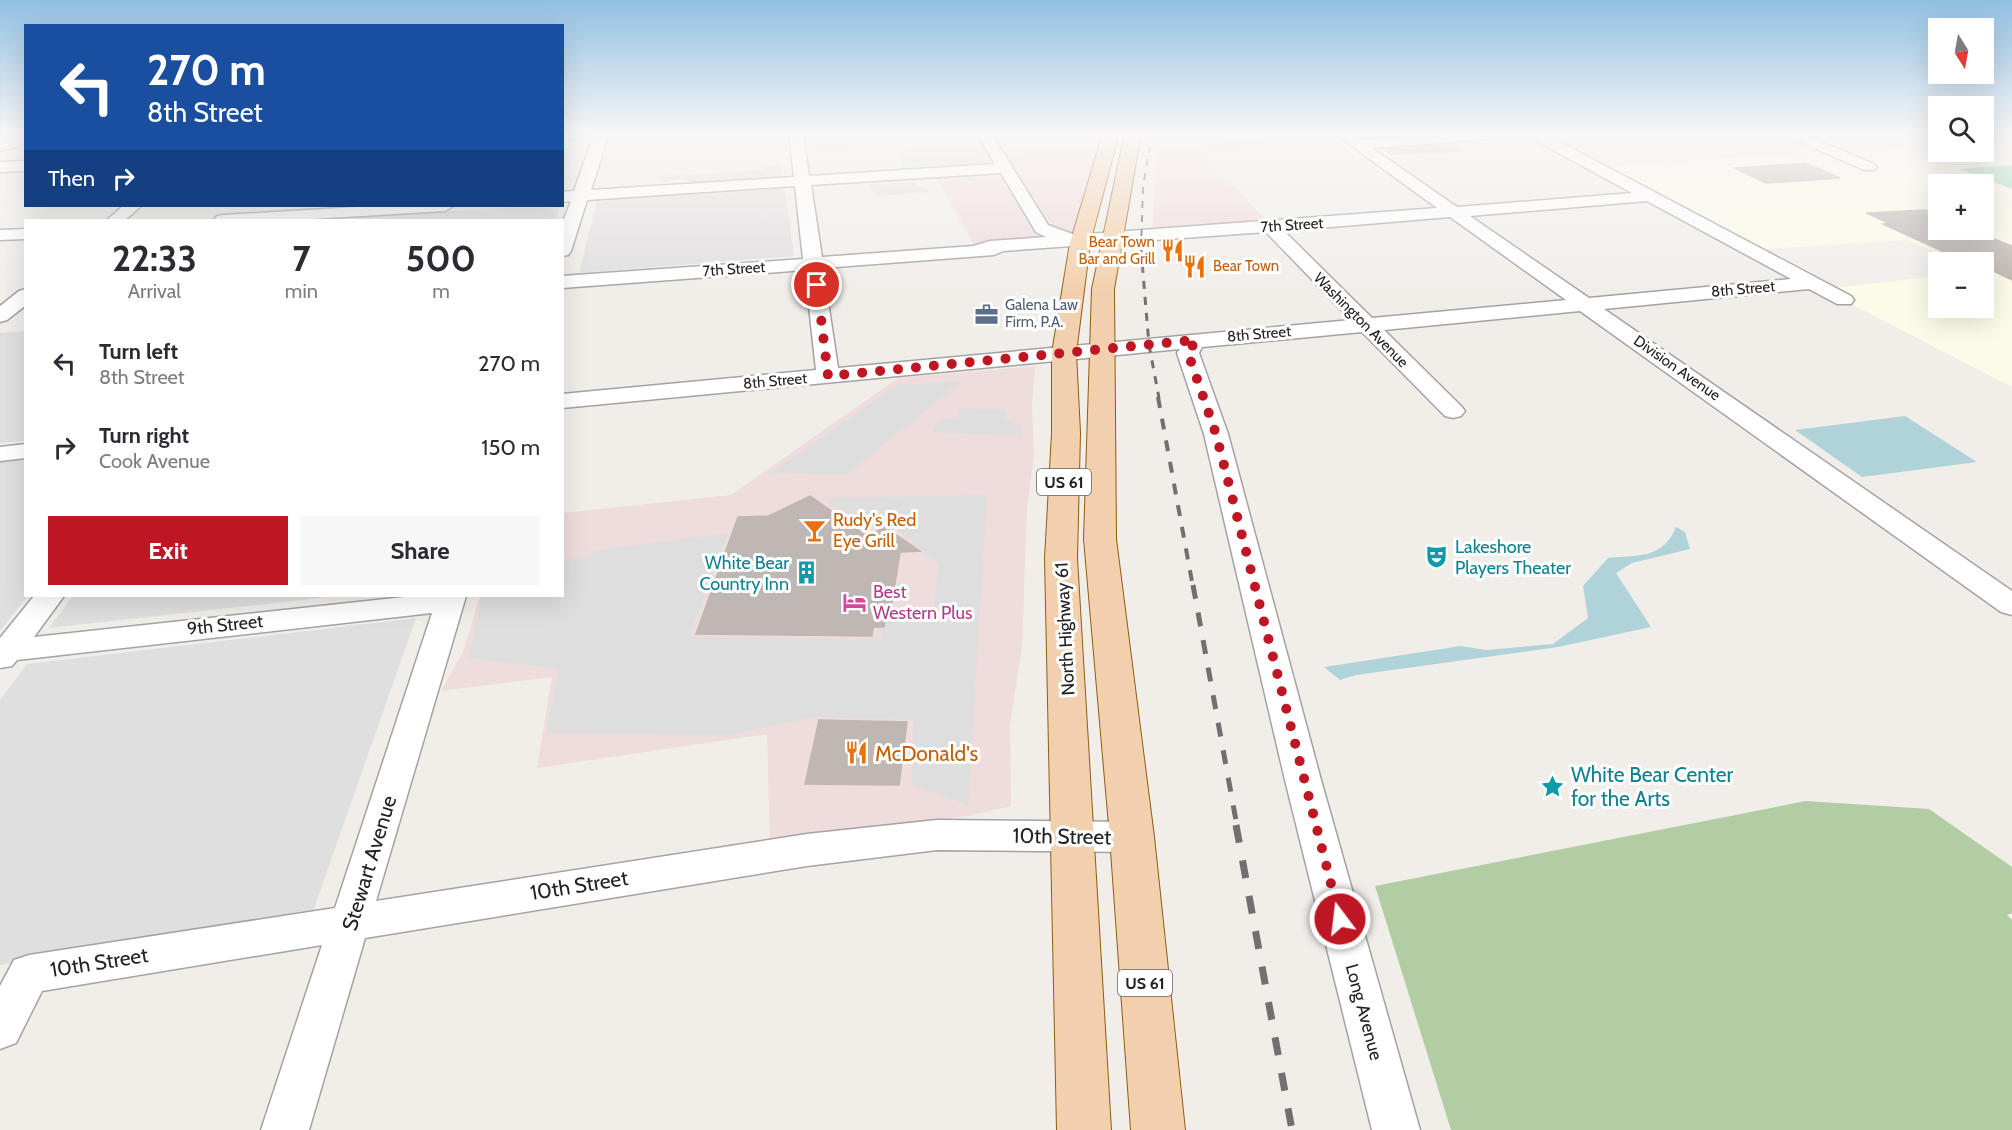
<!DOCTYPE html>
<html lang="en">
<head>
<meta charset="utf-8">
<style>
	:root { --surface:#fff; --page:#f7f7f7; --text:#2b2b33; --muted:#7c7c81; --accent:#be1622 }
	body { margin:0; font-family:Cabin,sans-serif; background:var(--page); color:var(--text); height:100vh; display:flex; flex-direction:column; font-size:22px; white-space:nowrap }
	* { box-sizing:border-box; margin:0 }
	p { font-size:20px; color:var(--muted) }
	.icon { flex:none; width:33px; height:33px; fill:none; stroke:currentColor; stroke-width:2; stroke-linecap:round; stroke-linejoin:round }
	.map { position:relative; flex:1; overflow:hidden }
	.panel { position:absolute; left:24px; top:219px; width:540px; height:378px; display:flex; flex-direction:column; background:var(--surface); border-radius:0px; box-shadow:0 6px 24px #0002 }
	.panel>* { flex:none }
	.guide { position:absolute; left:24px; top:24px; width:540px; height:183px; border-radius:0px; box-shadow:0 6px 24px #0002; background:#1a4fa0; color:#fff; overflow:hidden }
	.needle { width:39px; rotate:169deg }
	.tools { position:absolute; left:1928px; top:18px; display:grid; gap:12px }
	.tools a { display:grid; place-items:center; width:66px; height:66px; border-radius:0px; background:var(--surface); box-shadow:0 6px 24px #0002; font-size:30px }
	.pin { position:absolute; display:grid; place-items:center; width:51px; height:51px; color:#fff; margin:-26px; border:3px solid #fff; border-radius:50%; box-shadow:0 2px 6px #0007 }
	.me { position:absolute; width:66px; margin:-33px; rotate:345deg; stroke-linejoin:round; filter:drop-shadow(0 0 4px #0008) }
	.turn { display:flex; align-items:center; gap:21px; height:126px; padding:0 24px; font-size:27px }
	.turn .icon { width:78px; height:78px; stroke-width:2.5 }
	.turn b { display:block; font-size:42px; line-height:51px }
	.then { display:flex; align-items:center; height:57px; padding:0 24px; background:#0003; gap:12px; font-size:22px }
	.eta { display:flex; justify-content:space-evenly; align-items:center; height:102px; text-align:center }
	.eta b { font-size:36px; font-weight:700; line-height:42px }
	.primary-button { display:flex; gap:12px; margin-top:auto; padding:12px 24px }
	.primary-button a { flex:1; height:69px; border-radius:0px; background:var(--accent); color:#fff; font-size:24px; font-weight:700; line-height:69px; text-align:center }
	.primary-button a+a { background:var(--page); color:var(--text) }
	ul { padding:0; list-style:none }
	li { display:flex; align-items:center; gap:18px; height:84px; padding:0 24px }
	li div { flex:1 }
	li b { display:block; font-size:22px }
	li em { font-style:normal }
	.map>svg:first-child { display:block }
</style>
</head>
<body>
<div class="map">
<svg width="2012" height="1130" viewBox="0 0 2012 1130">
	<rect width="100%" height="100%" fill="#f1eeea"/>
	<path fill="#e0dfdf" d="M578 138 563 182V139Z
		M785 189 794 256 579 273 597 201Z
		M532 206H560L555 220H355L358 217Z
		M25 331V441L0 443V333Z
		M25 459 26 596H28L0 631V462Z
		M73 596H338L49 628Z
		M416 618 311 917 0 965V700L27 664Z"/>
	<path fill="#efdcdc" d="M809 133H1103L1070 243 977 251 937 178 908 179 896 148 812 154Z
		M1167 133H1329L1343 143 1200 153 1268 221 1152 230 1157 159Z
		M1035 366 1032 403 1034 456 1027 508 1022 646 1010 725 1011 806 968 816 770 838 767 734 537 768 552 677 441 691 463 652 480 596H562L563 513 731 495 898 378Z"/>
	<path fill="#fcfbe8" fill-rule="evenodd" d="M2012 141V387L1822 289 1938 276V308H1983V262H1957L1907 240 1751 250 1596 167 1829 151 1837 154 1938 146V152H1983V143ZM1938 184H1983V230H1938Z"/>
	<path fill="#c5c4b6" d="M1449 142 1464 152 1392 155 1380 147Z"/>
	<path fill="#b2cca3" d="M1806 801 1929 809 2012 867V913L2007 915 2012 920V1130H1451L1375 886Z"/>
	<path fill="#91d7b7" d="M2012 165V189L1960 169Z"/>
	<path fill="#dedede" d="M814 133H847L851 149 817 150Z
		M1192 133H1224L1231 140 1285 135 1284 133H1325L1338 143 1306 145 1301 143 1211 151Z
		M969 144 979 163 903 166 899 154 916 153 914 148Z
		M780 165 781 176 687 182V179L660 181 661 176 764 170 765 166Z
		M914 182 916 185 927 188 929 192 877 196 868 185Z
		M962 381 846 475 771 473 897 385Z
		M960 408 1006 410 1004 419 1021 426V437L933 432 936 423 958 416Z
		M987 495 968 805 912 785 914 720 812 717 730 735 546 733 559 669 469 658 482 596H562L563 560 591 556 592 551 728 533 689 637 880 639 886 613 933 615 939 564 886 520 870 528 822 498Z"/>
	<path fill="#afd3d9" d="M1905 416 1977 462 1862 477 1795 430Z
		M1676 527 1685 532 1690 549 1632 563 1616 573 1651 627 1558 647 1356 675 1340 680 1324 667 1461 646 1486 650 1553 644 1588 618 1583 586 1608 558C1638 555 1663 559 1676 527Z"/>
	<path fill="#beb7b3" stroke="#c1b5ae" stroke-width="1.5" d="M1805 163 1840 178 1766 183 1734 168Z
		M1925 210 1938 215V230H1972L2012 246V280L1983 266V262H1974L1951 252H1944L1883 224 1889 223 1866 213Z
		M810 496 867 536 885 527 920 551 900 552 891 609H887L884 627H873L872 636 696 634 738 517 769 516Z
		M819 720 907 722 899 785 805 784Z"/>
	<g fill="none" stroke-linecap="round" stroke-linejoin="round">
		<defs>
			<path id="minor" d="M562 133H609L591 190 794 177 789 133H803L809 176 995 164 977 133H991L1048 225 1075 235 1437 208 1334 133H1351L1361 140 1458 133H1543L1851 296 1854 300 1851 304H1837L1809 289 1604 309 2012 591V615L2001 612 1580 311 1384 330 1461 406 1465 411 1461 416 1453 418 1445 416 1362 332 1202 347 1199 353 1228 434 1321 780 1420 1130H1372L1285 780 1204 434 1177 353 1180 349 562 408V394L816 370 805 270 562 288V276L803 259 795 186 587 200 571 251 568 255 562 256V224L571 201 562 202V192L574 191 593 137 562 139ZM1527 136 1632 193 1457 207 1372 148ZM1001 173 1036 232 1046 237 990 241 973 246 822 257 811 185ZM1647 201 1791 279 1589 298 1470 216ZM1450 217 1566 300 1372 318 1284 231ZM1266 232 1351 320 838 368 823 268 994 255 1003 251Z
				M1780 133H1800L1874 164 1877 167 1874 170H1864Z
				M26 135V144L0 151V142Z
				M26 161V171L0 172V162Z
				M123 206H141L125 220H107Z
				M373 206H453L445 211 295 220H214L217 216 223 215Z
				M26 229V239L0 240V230Z
				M26 289V305L7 320 0 322V306L19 291Z
				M26 444V458L0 461V447Z
				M34 596H64L34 637 413 596H466L376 901 807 834 937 820 1132 822 1145 826 1151 837 1145 848 1132 852 937 850 807 866 365 938 309 1130H261L322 945 42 991 16 1043 0 1049V986L14 960 29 955 335 908 432 613 17 660 12 666 0 668V638Z"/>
			<path id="major" d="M1103 133H1119L1090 243 1076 353 1080 433 1077 558 1111 1130H1057L1045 558 1052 433V353L1070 243Z
				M1125 133H1141L1114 289 1116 539 1154 837 1185 1130H1131L1110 837 1084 539 1092 289Z"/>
		</defs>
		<use href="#minor" stroke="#a3a3a3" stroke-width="3"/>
		<use href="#major" stroke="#8f5c11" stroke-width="2"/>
		<use href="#minor" fill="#fff" fill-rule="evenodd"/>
		<use href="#major" fill="#f3d0ad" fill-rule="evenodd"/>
		<path stroke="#707070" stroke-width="2" stroke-dasharray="7 7" stroke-linecap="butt" d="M1141 250 1143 187 1152 133"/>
		<path stroke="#707070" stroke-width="3" stroke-dasharray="8 8" stroke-linecap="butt" d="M1141 249 1149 345 1159 398"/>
		<path stroke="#707070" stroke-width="4" stroke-dasharray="11 11" stroke-linecap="butt" d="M1158 397 1193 587"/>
		<path stroke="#707070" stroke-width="5" stroke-dasharray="14 14" stroke-linecap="butt" d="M1193 585 1237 826"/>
		<path stroke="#707070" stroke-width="7" stroke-dasharray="18 18" stroke-linecap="butt" d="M1236 825 1292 1130"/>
	</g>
	<linearGradient id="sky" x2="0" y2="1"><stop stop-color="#91c0e2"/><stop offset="0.46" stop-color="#f9f7f6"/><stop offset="1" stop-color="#f9f7f6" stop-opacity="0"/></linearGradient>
	<rect width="2012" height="292" fill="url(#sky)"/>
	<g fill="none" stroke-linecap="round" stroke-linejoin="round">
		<path stroke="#be1622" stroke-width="10" stroke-dasharray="0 18" d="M817 285 828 376 1196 340 1188 353 1216 434 1340 919"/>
	</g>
	<defs>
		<symbol id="restaurant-bare" viewBox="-9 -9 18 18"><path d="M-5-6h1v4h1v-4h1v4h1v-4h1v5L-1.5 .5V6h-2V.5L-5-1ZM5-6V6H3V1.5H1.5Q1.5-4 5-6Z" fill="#e8710a" stroke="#fff" stroke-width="2.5" paint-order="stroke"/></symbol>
		<symbol id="office-bare" viewBox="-9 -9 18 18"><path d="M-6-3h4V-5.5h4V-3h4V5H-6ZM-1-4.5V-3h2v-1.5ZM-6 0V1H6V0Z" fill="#5c6f8a" stroke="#fff" stroke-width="2.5" paint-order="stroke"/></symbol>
		<symbol id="bar-bare" viewBox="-9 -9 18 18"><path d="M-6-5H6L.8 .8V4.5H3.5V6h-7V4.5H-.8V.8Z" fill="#e8710a" stroke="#fff" stroke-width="2.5" paint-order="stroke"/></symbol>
		<symbol id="theatre-bare" viewBox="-9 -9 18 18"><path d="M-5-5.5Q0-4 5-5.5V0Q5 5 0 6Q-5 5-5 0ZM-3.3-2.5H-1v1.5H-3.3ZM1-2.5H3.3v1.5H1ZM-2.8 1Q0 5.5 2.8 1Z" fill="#0f9aa8" stroke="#fff" stroke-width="2.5" paint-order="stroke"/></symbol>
		<symbol id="building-bare" viewBox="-9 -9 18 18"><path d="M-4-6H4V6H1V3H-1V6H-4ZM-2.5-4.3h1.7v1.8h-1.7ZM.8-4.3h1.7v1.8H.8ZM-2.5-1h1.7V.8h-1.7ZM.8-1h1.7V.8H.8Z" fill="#0f9aa8" stroke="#fff" stroke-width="2.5" paint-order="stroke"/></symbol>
		<symbol id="hotel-bare" viewBox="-9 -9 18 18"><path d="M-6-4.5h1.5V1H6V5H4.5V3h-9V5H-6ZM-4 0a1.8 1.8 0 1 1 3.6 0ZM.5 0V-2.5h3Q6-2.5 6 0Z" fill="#d1479c" stroke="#fff" stroke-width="2.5" paint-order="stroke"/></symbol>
		<symbol id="sight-bare" viewBox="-9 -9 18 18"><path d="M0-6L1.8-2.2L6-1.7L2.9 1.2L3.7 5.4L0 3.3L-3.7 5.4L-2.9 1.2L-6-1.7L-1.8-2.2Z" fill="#0f9aa8" stroke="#fff" stroke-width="2.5" paint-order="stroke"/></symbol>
	</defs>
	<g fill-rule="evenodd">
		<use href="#restaurant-bare" x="1156" y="234" width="33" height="33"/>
		<use href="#restaurant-bare" x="1178" y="250" width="33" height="33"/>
		<use href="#office-bare" x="970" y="298" width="33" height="33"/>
		<use href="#bar-bare" x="798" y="514" width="33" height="33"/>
		<use href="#theatre-bare" x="1420" y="540" width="33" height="33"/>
		<use href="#building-bare" x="790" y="556" width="33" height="33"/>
		<use href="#hotel-bare" x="838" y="586" width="33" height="33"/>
		<use href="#restaurant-bare" x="840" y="736" width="33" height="33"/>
		<use href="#sight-bare" x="1536" y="770" width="33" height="33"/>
	</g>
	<g text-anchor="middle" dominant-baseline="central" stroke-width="6" stroke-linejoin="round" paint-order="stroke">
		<g font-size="15" fill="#222" stroke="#fff">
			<text transform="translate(1292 225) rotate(-4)">7th Street</text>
			<text transform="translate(734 269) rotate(-4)">7th Street</text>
			<text transform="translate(1743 289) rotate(-5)">8th Street</text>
			<text transform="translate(1361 320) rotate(45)">Washington Avenue</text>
			<text transform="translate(1259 334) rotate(-5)">8th Street</text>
			<text transform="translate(1677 368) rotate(35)">Division Avenue</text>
			<text transform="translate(775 381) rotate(-5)">8th Street</text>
		</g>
		<g font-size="15" fill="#c56008" stroke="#fff" text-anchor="end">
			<text x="1155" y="242">Bear Town<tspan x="1155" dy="17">Bar and Grill</tspan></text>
			<text x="1213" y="266" text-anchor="start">Bear Town</text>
		</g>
		<g font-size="15" fill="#4e5e75" stroke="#fff" text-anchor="start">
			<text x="1005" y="305">Galena Law<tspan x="1005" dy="17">Firm, P.A.</tspan></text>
		</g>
		<g fill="#fff" stroke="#646464" stroke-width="1.5">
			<rect x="1037" y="469" width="54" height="26" rx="4.5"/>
			<rect x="1118" y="970" width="54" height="26" rx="4.5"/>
		</g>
		<g font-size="16" font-weight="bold" fill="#222">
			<text x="1064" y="482">US 61</text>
			<text x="1145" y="983">US 61</text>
		</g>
		<g font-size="18" fill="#c56008" stroke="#fff" text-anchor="start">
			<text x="833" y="520">Rudy's Red<tspan x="833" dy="21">Eye Grill</tspan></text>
		</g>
		<g font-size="18" fill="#0d838f" stroke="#fff" text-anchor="start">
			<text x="1455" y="547">Lakeshore<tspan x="1455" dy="21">Players Theater</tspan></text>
			<text x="789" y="563" text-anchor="end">White Bear<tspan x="789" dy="21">Country Inn</tspan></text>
		</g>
		<g font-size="18" fill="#b23c85" stroke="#fff" text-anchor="start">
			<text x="873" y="592">Best<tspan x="873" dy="21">Western Plus</tspan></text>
		</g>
		<g font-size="18" fill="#222" stroke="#fff">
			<text transform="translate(225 625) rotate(-6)">9th Street</text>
			<text transform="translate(1065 629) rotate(-93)">North Highway 61</text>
			<text transform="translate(1364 1012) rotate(75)">Long Avenue</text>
		</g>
		<g font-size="21" fill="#c56008" stroke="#fff" text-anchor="start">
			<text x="875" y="753">McDonald's</text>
		</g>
		<g font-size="21" fill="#0d838f" stroke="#fff" text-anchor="start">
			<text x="1571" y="774">White Bear Center<tspan x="1571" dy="24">for the Arts</tspan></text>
		</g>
		<g font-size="21" fill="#222" stroke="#fff">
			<text transform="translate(1062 836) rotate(1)">10th Street</text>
			<text transform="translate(369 863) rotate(-73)">Stewart Avenue</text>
			<text transform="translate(579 885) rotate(-9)">10th Street</text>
			<text transform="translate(99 962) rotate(-9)">10th Street</text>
		</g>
	</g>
</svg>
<div class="tools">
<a><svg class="needle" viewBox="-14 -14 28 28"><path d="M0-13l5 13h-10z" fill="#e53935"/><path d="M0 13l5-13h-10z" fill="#7c7c81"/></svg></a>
<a><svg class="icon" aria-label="search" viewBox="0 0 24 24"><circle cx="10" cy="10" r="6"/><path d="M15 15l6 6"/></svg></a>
<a>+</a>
<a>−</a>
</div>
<div class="pin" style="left:817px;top:285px;background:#d93025"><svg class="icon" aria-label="arrive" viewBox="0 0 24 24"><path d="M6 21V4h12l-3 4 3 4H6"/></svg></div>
<svg class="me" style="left:1340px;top:919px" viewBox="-20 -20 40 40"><circle r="17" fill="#be1622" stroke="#fff" stroke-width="3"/><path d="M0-11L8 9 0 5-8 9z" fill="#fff"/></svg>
<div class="guide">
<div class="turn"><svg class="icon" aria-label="left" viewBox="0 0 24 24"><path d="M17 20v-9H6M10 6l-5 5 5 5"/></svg><div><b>270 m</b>8th Street</div></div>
<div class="then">Then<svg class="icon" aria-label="right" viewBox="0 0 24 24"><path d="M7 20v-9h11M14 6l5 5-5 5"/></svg></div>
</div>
<section class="panel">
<div class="eta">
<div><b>22:33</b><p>Arrival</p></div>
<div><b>7</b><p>min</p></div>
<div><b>500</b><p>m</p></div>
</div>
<ul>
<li><svg class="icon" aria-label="left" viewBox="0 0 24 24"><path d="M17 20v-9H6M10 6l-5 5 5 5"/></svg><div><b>Turn left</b><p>8th Street</p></div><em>270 m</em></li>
<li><svg class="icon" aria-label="right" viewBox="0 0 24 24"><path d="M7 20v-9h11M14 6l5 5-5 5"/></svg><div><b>Turn right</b><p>Cook Avenue</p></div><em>150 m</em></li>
</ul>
<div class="primary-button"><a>Exit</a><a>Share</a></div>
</section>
</div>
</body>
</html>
